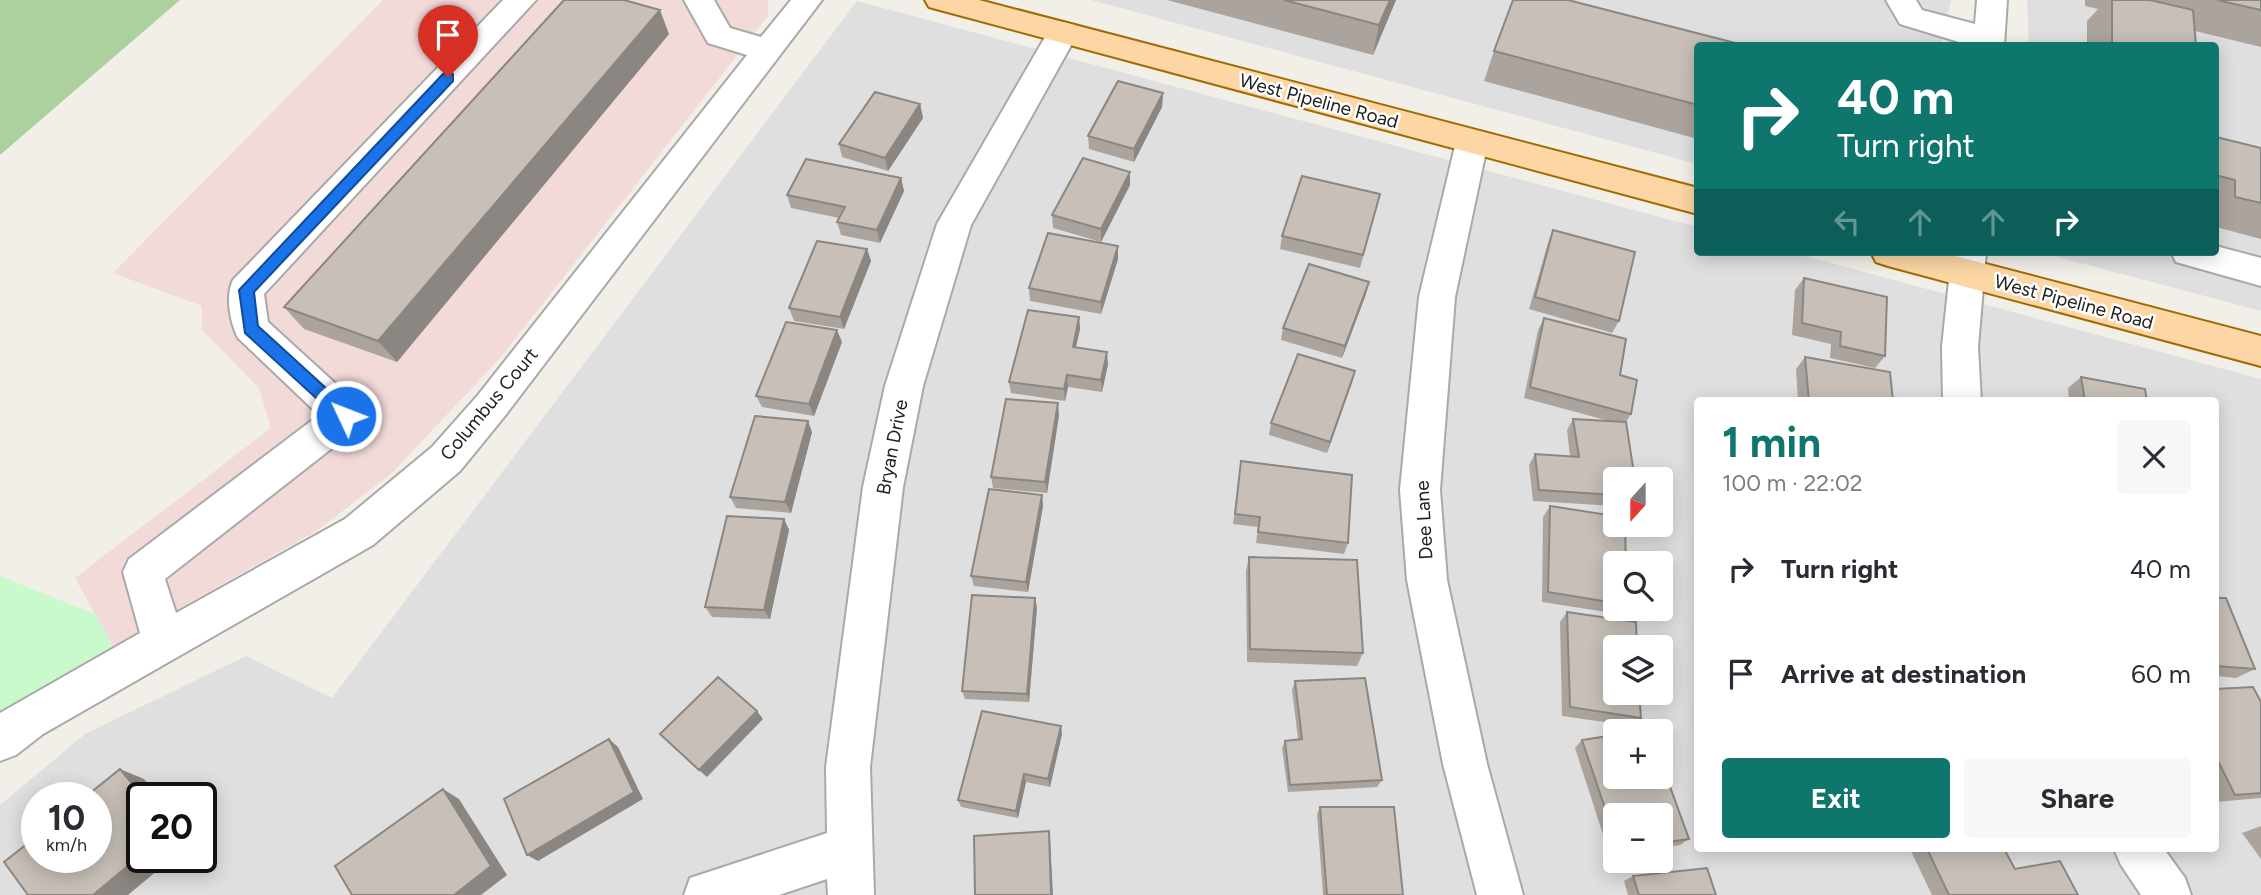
<!DOCTYPE html>
<html lang="en">
<head>
<meta charset="utf-8">
<style>
	:root { --surface:#fff; --page:#f7f7f7; --text:#2b2b33; --muted:#7c7c81; --accent:#0f766e }
	body { margin:0; font-family:Figtree,sans-serif; background:var(--page); color:var(--text); height:100vh; display:flex; flex-direction:column; font-size:26px; white-space:nowrap }
	* { box-sizing:border-box; margin:0 }
	p { font-size:23px; color:var(--muted) }
	.icon { flex:none; width:38px; height:38px; fill:none; stroke:currentColor; stroke-width:2; stroke-linecap:round; stroke-linejoin:round }
	.map { position:relative; flex:1; overflow:hidden }
	.sheet { position:absolute; left:1694px; top:397px; width:525px; height:455px; display:flex; flex-direction:column; background:var(--surface); border-radius:7px; box-shadow:0 4px 18px #0003 }
	.sheet>* { flex:none }
	.top-card { position:absolute; left:1694px; top:42px; width:525px; height:214px; border-radius:7px; box-shadow:0 4px 18px #0003; background:#0f766e; color:#fff; overflow:hidden }
	.needle { width:46px; rotate:201deg }
	.tools { position:absolute; left:1603px; top:467px; display:grid; gap:14px }
	.tools a { display:grid; place-items:center; width:70px; height:70px; border-radius:7px; background:var(--surface); box-shadow:0 4px 18px #0003; font-size:35px }
	.speed { position:absolute; left:21px; top:782px; display:flex; gap:14px; font-size:35px; font-weight:700; text-align:center }
	.speed>* { display:grid; place-content:center; width:91px; height:91px; border-radius:50%; background:var(--surface); box-shadow:0 4px 18px #0003; line-height:1 }
	.speed small { font-size:18px; font-weight:400 }
	.speed .limit { border:4px solid #111; border-radius:10px; background:#fff; color:#111 }
	.pin { position:absolute; display:grid; place-items:center; width:60px; height:60px; color:#fff; margin:-72px -30px; border-radius:50% 50% 50% 0; rotate:-45deg; box-shadow:0 0 7px #0007 }
	.pin .icon { rotate:45deg }
	.me { position:absolute; width:77px; margin:-38px; rotate:313deg; stroke-linejoin:round; filter:drop-shadow(0 0 5px #0008) }
	.turn { display:flex; align-items:center; gap:24px; height:147px; padding:0 28px; font-size:32px }
	.turn .icon { width:91px; height:91px; stroke-width:2.5 }
	.turn b { display:block; font-size:49px; line-height:60px }
	.lanes { display:flex; align-items:center; height:66px; padding:0 28px; background:#0003; justify-content:center; gap:35px; direction:ltr }
	.lanes .off { opacity:.35 }
	.round { display:grid; place-items:center; flex:none; width:74px; height:74px; border-radius:7px; background:var(--page) }
	.head { display:flex; align-items:center; justify-content:space-between; height:119px; padding:0 28px }
	h1 { font-size:42px; font-weight:700; line-height:52px; color:var(--accent) }
	.button { display:flex; gap:14px; margin-top:auto; padding:14px 28px }
	.button a { flex:1; height:80px; border-radius:7px; background:var(--accent); color:#fff; font-size:28px; font-weight:700; line-height:80px; text-align:center }
	.button a+a { background:var(--page); color:var(--text) }
	ul { padding:0; list-style:none }
	li { display:flex; align-items:center; gap:21px; height:105px; padding:0 28px }
	li div { flex:1 }
	li b { display:block; font-size:26px }
	li em { font-style:normal }
	.map>svg:first-child { display:block }
</style>
</head>
<body>
<div class="map">
<svg width="2261" height="895" viewBox="0 0 2261 895">
	<rect width="100%" height="100%" fill="#f2efe9"/>
	<path fill="#e0dfdf" fill-rule="evenodd" d="M1091 0H1951L1941 45 1698 46 1697 164Z
		M2027 0H2261V311L2039 252H2216V46L2029 45Z
		M857 1 1697 227 1698 252H1790L2261 379V895H0V805L85 734 246 656 332 698ZM1698 401H2216V849H1698ZM1615 480H1661V525H1615ZM1615 564H1661V609H1615ZM1615 648H1661V693H1615ZM1615 732H1661V777H1615ZM37 798H96V858H37ZM142 798H201V858H142ZM1615 816H1661V861H1615Z"/>
	<path fill="#f2dad9" d="M383 0H768V16L501 357 392 473 318 530 113 646 75 578 271 428 259 388 202 330V306L113 273Z"/>
	<path fill="#add19e" d="M0 0H180L0 155Z"/>
	<path fill="#c8facc" d="M0 576 95 614 113 646 0 713Z"/>
	<g fill="none" stroke-linecap="round" stroke-linejoin="round">
		<defs>
			<path id="minor" d="M503 0H536L264 294 268 322 359 405 365 416 359 427 165 579 176 613 345 519 432 447 478 395 747 55 708 43 684 0H714L730 28 761 37 791 0H822L504 417 460 471 373 545 43 734 16 755 0 761V713L140 633 123 572 129 559 319 415 238 338C230 322 225 296 233 280Z
				M1886 0H1916L1922 10 1975 24 1977 0H2007L2004 46H1972L1900 24Z
				M1063 22 1074 25 1078 33 971 225 923 386 903 487 870 767 874 895H828L827 879 779 895H684L690 878 827 833 826 767 863 487 885 386 937 224 1052 25Z
				M1472 130 1484 133 1488 142 1455 297 1440 490 1447 580 1487 764 1523 895H1477L1443 764 1407 580 1400 490 1419 297 1456 142 1460 133Z
				M2216 246 2261 258V286L2176 262 2171 252H2216Z
				M1952 252H1986L1978 347 1981 401H1943L1942 347Z
				M2114 849H2164L2185 878 2191 895H2141L2121 865Z"/>
			<path id="major" d="M925 0H979L1698 188V214L940 10 929 7Z
				M1871 252H1940L2261 336V366L1888 266 1876 262Z"/>
		</defs>
		<use href="#minor" stroke="#a9a9a9" stroke-width="4"/>
		<use href="#major" stroke="#a06b00" stroke-width="4"/>
		<use href="#minor" fill="#fff" fill-rule="evenodd"/>
		<use href="#major" fill="#fcd6a4" fill-rule="evenodd"/>
	</g>
	<path fill="#aba49e" d="M1167 0H1396L1373 55Z
		M2085 0H2261V47L2195 31 2196 46H2087V21L2098 9 2085 6Z
		M669 34 397 362 304 329 284 307Z
		M1698 46V139L1484 81 1494 51Z
		M1163 93 1162 107 1134 162 1089 149 1088 136Z
		M920 104 923 118 888 171 842 157 839 144Z
		M2216 137 2261 148V239L2216 227Z
		M901 178 904 191 880 243 841 235 837 222 839 218 791 208 787 195Z
		M1130 185 1101 242 1053 228 1052 215Z
		M1380 194 1360 268 1280 249 1282 236Z
		M1553 230 1619 321 1612 333 1529 309 1548 243Z
		M1118 246V259L1101 314 1030 301 1029 288Z
		M867 249 871 261 844 329 794 321 789 308Z
		M1804 278 1885 356 1875 368 1830 358 1831 344 1792 335 1795 290Z
		M1366 294 1342 358 1281 340 1283 328Z
		M1079 317 1080 329 1076 347 1108 364 1102 392 1068 387 1065 401 1011 393 1009 382Z
		M1544 318 1620 375 1631 414 1626 422 1615 480V506L1533 501 1529 465 1535 454 1570 457 1567 430 1573 419 1609 421 1524 398 1538 330Z
		M842 342 814 416 762 407 756 396Z
		M1805 357 1893 401H1798L1796 369Z
		M1355 371 1327 453 1269 435 1271 423Z
		M2081 377 2147 401H2069L2068 388Z
		M1059 415 1047 493 993 488 991 477Z
		M812 432 791 513 736 508 730 497Z
		M1241 461 1348 543 1344 554 1256 543 1258 527 1233 524Z
		M1042 495 1043 506 1028 592 974 586 971 576Z
		M1550 506 1615 564V609H1623L1619 614 1542 602 1543 517Z
		M784 519 789 530 770 619 712 617 705 607Z
		M1249 557 1363 653 1357 666 1247 662 1246 571Z
		M2216 598 2255 669 2236 678 2216 676Z
		M1037 607 1029 702 965 699 962 691Z
		M1567 612 1641 718 1632 726 1562 716 1560 622Z
		M1295 681 1382 780 1377 787 1288 792 1282 748 1285 741 1298 739 1292 690Z
		M2216 689 2261 702V798L2216 802Z
		M1062 734 1050 787 1026 782 1018 818 961 807 958 800Z
		M1582 740 1689 839 1680 845 1661 848V816H1615V855L1610 856 1575 748Z
		M1320 807 1403 895H1323L1317 814Z
		M2261 826V859L2242 833Z
		M1910 849H2004L2015 869 2078 895H1932Z
		M1633 876 1716 895H1628L1624 881Z"/>
	<path fill="#8b8681" d="M1390 0H1396L1373 55 1379 25Z
		M660 10 669 34 397 362 378 341Z
		M1163 93 1162 107 1134 162V149Z
		M920 104 923 118 888 171 885 158Z
		M1130 172V185L1101 242V229Z
		M901 178 904 191 880 243 877 230Z
		M1118 246V259L1101 314V302Z
		M867 249 871 261 844 329 840 317Z
		M1369 282 1366 294 1342 358 1345 346Z
		M1079 317 1080 329 1073 359V347Z
		M837 330 842 342 814 416 809 404Z
		M1107 352 1108 364 1102 392 1101 380Z
		M1355 371 1352 383 1327 453 1330 442Z
		M1067 375 1068 387 1065 401 1064 389Z
		M1058 403 1059 415 1047 493 1045 482Z
		M808 421 812 432 791 513 785 502Z
		M1042 495 1043 506 1028 592 1026 582Z
		M784 519 789 530 770 619 764 610Z
		M1035 598 1037 607 1029 702 1027 694Z
		M757 711 763 719 707 777 699 770Z
		M1061 726 1062 734 1050 787 1048 779Z
		M609 739 618 747 643 799 538 861 527 855Z
		M120 769 144 779 160 798H144Z
		M1024 774 1026 782 1018 818 1016 811Z
		M443 789 459 799 507 875 481 895H454Z
		M142 820V844L130 830Z
		M1049 831 1050 838 1053 895H1051Z
		M142 854V858H170L171 859 128 895H93Z"/>
	<path fill="#c7bfb8" stroke="#8b8681" stroke-width="2" d="M564 0H624L660 10 378 341 284 307Z
		M1284 0H1390L1379 25Z
		M1513 0H1568L1747 46H1698V105L1494 51Z
		M2112 0H2150L2193 10 2196 46H2112Z
		M2217 0H2261V10Z
		M1118 81 1163 93 1134 149 1088 136Z
		M875 92 920 104 885 158 839 144Z
		M2216 137 2261 148V203L2235 197V180L2216 175 2217 191H2216Z
		M1083 158 1130 172 1101 229 1052 215Z
		M806 159 901 178 877 230 837 222 845 207 787 195Z
		M1302 176 1380 194 1363 255 1282 236Z
		M1553 230 1635 252 1619 321 1535 297Z
		M1048 233 1118 246 1101 302 1029 288Z
		M817 241 867 249 840 317 789 308Z
		M1309 264 1369 282 1345 346 1283 328Z
		M1804 278 1887 297 1885 356 1840 346 1841 332 1802 323Z
		M1028 310 1079 317 1073 347 1107 352 1101 380 1067 375 1064 389 1009 382Z
		M1544 318 1626 339 1620 375 1637 380 1631 414 1530 387Z
		M786 322 837 330 809 404 756 396Z
		M1298 354 1355 371 1330 442 1271 423Z
		M1805 357 1890 372 1893 401H1809Z
		M2081 377 2145 389 2147 401H2085Z
		M1006 399 1058 403 1045 482 991 477Z
		M755 416 808 421 785 502 730 497Z
		M1573 419 1626 422 1635 480H1615V495L1539 490 1535 454 1579 457Z
		M1241 461 1352 475 1348 543 1258 532 1260 517 1235 514Z
		M989 489 1042 495 1026 582 971 576Z
		M1550 506 1615 516V525H1625L1626 564H1615V603L1548 592Z
		M727 516 784 519 764 610 705 607Z
		M1249 557 1357 560 1363 653 1250 649Z
		M972 595 1035 598 1027 694 962 691Z
		M2216 598H2226L2255 669 2216 666Z
		M1567 612 1636 622 1637 648H1615V693H1639L1641 718 1570 707Z
		M718 677 757 711 699 770 660 734Z
		M1365 678 1382 780 1290 785 1285 741 1302 739 1295 681Z
		M2253 687 2261 702V793L2235 795 2216 757V689Z
		M982 711 1061 726 1048 779 1024 774 1016 811 958 800Z
		M1615 735V777H1661V762L1689 839 1661 843V816H1615V838L1582 740Z
		M609 739 634 792 527 855 504 799Z
		M120 769 144 798H142V820L130 830 142 844V854L93 895H28L4 862 37 836V858H96V798H84Z
		M443 789 491 866 454 895H352L335 866Z
		M1320 807H1394L1403 895H1327Z
		M1049 831 1051 895H975L974 836Z
		M1927 849H2004L2015 869 2060 861 2078 895H1949Z
		M1707 868 1716 895H1639L1633 876Z"/>
	<path fill="#1a73e8" stroke="#114b97" stroke-width="2" d="M448 73 453 74V81L254 292 258 326 351 411 354 416 351 420H340L245 333 239 290 443 74Z"/>
	<g text-anchor="middle" dominant-baseline="central" stroke-width="5" stroke-linejoin="round" paint-order="stroke">
		<g font-size="19" fill="#222" stroke="#fff">
			<text transform="translate(1319 101) rotate(15)">West Pipeline Road</text>
			<text transform="translate(2074 302) rotate(15)">West Pipeline Road</text>
			<text transform="translate(489 404) rotate(-50)">Columbus Court</text>
			<text transform="translate(892 447) rotate(-79)">Bryan Drive</text>
			<text transform="translate(1424 520) rotate(-93)">Dee Lane</text>
		</g>
	</g>
</svg>
<div class="tools">
<a><svg class="needle" viewBox="-14 -14 28 28"><path d="M0-13l5 13h-10z" fill="#e53935"/><path d="M0 13l5-13h-10z" fill="#7c7c81"/></svg></a>
<a><svg class="icon" aria-label="search" viewBox="0 0 24 24"><circle cx="10" cy="10" r="6"/><path d="M15 15l6 6"/></svg></a>
<a><svg class="icon" aria-label="layers" viewBox="0 0 24 24"><path d="M12 4l9 5-9 5-9-5zM3 14l9 5 9-5"/></svg></a>
<a>+</a>
<a>−</a>
</div>
<div class="speed"><div>10<small>km/h</small></div><div class="limit">20</div></div>
<div class="pin" style="left:448px;top:77px;background:#d93025"><svg class="icon" aria-label="arrive" viewBox="0 0 24 24"><path d="M6 21V4h12l-3 4 3 4H6"/></svg></div>
<svg class="me" style="left:346px;top:416px" viewBox="-20 -20 40 40"><circle r="17" fill="#1a73e8" stroke="#fff" stroke-width="3"/><path d="M0-11L8 9 0 5-8 9z" fill="#fff"/></svg>
<div class="top-card">
<div class="turn"><svg class="icon" aria-label="right" viewBox="0 0 24 24"><path d="M7 20v-9h11M14 6l5 5-5 5"/></svg><div><b>40 m</b>Turn right</div></div>
<div class="lanes"><svg class="icon off" aria-label="left" viewBox="0 0 24 24"><path d="M17 20v-9H6M10 6l-5 5 5 5"/></svg><svg class="icon off" aria-label="ahead" viewBox="0 0 24 24"><path d="M12 20V5M6 11l6-6 6 6"/></svg><svg class="icon off" aria-label="ahead" viewBox="0 0 24 24"><path d="M12 20V5M6 11l6-6 6 6"/></svg><svg class="icon" aria-label="right" viewBox="0 0 24 24"><path d="M7 20v-9h11M14 6l5 5-5 5"/></svg></div>
</div>
<section class="sheet">
<div class="head"><div><h1>1 min</h1><p>100 m · 22:02</p></div><a class="round"><svg class="icon" aria-label="close" viewBox="0 0 24 24"><path d="M6 6l12 12M18 6L6 18"/></svg></a></div>
<ul>
<li><svg class="icon" aria-label="right" viewBox="0 0 24 24"><path d="M7 20v-9h11M14 6l5 5-5 5"/></svg><div><b>Turn right</b></div><em>40 m</em></li>
<li><svg class="icon" aria-label="arrive" viewBox="0 0 24 24"><path d="M6 21V4h12l-3 4 3 4H6"/></svg><div><b>Arrive at destination</b></div><em>60 m</em></li>
</ul>
<div class="button"><a>Exit</a><a>Share</a></div>
</section>
</div>
</body>
</html>
